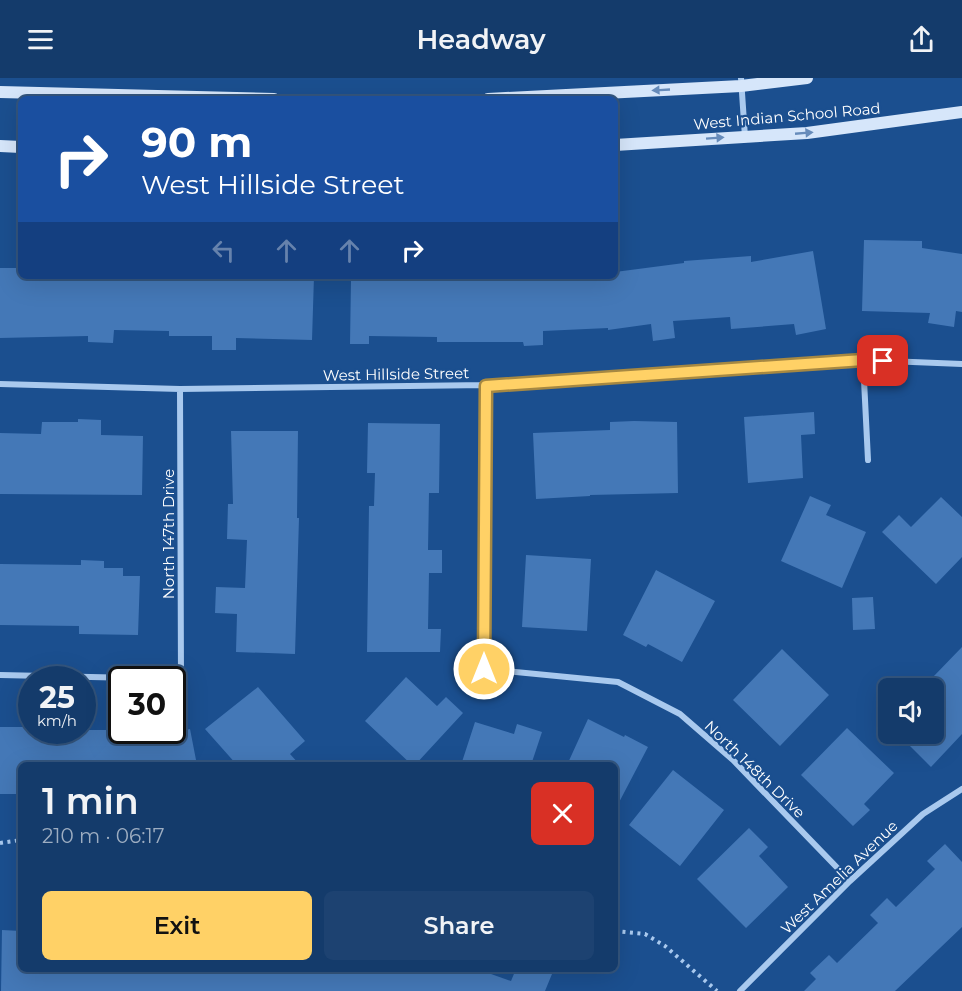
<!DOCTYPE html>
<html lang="en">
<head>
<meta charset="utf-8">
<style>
	:root { --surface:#143b6b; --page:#1d4271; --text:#f1f3f6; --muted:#9dadc1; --line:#33557e; --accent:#ffd166 }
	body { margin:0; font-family:Montserrat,sans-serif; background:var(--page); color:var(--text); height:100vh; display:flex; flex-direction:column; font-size:22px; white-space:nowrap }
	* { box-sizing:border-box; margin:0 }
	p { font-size:20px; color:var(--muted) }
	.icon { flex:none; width:33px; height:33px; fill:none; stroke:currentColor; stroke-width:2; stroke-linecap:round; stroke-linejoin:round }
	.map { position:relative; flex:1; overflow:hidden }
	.panel { position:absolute; left:18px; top:684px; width:600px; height:210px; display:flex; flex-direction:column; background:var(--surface); border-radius:9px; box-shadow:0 6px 24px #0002,0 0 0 2px var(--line) }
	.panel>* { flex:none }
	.guide { position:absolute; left:18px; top:18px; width:600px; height:183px; border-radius:9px; box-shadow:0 6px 24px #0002,0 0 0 2px var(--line); background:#1a4fa0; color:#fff; overflow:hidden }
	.controls { position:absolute; left:878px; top:600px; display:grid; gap:12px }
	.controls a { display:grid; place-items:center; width:66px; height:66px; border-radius:9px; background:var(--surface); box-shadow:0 6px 24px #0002,0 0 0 2px var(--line); font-size:30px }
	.speed { position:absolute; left:18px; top:588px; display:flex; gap:12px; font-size:30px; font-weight:700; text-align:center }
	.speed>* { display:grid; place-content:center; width:78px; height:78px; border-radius:50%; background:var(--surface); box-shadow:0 6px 24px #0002,0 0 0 2px var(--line); line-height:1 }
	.speed small { font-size:15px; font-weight:400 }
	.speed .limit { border:3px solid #111; border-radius:9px; background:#fff; color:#111 }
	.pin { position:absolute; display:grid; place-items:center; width:51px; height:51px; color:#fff; margin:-26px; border-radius:12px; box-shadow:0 3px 9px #0006 }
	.me { position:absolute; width:66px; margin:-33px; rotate:0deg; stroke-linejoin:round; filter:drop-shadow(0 0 4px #0008) }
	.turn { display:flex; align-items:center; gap:21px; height:126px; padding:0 24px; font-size:27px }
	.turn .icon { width:78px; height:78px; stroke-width:2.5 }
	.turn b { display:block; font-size:42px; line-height:51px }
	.lanes { display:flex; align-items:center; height:57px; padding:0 24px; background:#0003; justify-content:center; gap:30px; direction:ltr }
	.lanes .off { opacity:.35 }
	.round { display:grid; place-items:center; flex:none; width:63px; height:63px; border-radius:9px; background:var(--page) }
	.head { display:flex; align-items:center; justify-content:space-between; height:102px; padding:0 24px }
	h1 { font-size:36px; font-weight:600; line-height:45px }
	.cta { display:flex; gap:12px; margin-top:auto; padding:12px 24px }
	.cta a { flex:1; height:69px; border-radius:9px; background:var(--accent); color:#111; font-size:24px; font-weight:600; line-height:69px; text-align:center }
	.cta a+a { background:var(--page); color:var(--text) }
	header { display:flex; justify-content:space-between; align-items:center; height:78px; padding:0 24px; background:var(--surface); font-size:27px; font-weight:600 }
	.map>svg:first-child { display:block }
</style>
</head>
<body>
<header><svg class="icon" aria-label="menu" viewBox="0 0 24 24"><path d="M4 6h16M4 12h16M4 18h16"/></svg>Headway<svg class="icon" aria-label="share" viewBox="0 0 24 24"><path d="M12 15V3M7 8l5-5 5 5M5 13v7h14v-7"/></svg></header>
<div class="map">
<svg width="962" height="913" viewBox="0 0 962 913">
	<rect width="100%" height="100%" fill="#1b4f8f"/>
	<path fill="#4478b7" d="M864 162 922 163V170L962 176V234L956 233 954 249 928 245 930 235 862 233Z
		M813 173 826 251 796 257 794 246 731 251 730 239 673 243 675 260 653 263 651 246 608 252V250L543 253V267L524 268 523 264H437V259L369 258V266H350L351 201 436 202V198H615V194L684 185V183L751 178V184Z
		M0 190H21V198H237V202L293 203V198H314L312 262 236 260V272H212V258H169V253L114 252 113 265 88 264V258L0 260Z
		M814 334 815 356 801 357 803 400 748 405 744 339Z
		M78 341 101 342V357L143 358 142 417 0 416V355L41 356 42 344H78Z
		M634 343 677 344 678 415 590 417V418L536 421 533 355 610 352V344Z
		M368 345 440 346 439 415H429L428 472H442V495H429L428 551H441L440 574H367L369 428H374L375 395H367Z
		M231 353H298L297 440H299L295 576 236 574 237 536 215 535 216 509 245 510 247 462 227 461 228 426H233Z
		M810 418 831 427 826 437 866 454 842 510 781 483Z
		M941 419 962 439V479L936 506 882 454 899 437 911 449Z
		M526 477 591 481 587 553 522 549Z
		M81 482 104 483V490H123V498H140L138 557 79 556V548L0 547V486L81 487Z
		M656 492 715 523 682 584 648 566 646 569 623 557Z
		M873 519 875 551 853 552 852 520Z
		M962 569V656L931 689 898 656H933V599Z
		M782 571 829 617 780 668 733 622Z
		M406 599 437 628 446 619 463 635 415 687H412L365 643Z
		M258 609 305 663 290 676 300 687H237L205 651Z
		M588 641 624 659 625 657 648 669 615 732V687H567Z
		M475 644 514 656 517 646 542 654 531 687H461Z
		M0 649H30V652H157L158 658 190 651 197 687H21V716H0Z
		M847 650 894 695 864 726 870 732 853 748 801 697Z
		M673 692 724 732 680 788 629 747Z
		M749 750 768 769 759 778 788 809 746 850 697 801Z
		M945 766 962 784V849L895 913H804L816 901 810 895 829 877 837 885 878 845 870 837 887 820 896 829 935 791 927 783Z
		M2 852 21 853V891H477L511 903 516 891H539L552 896 545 913H1Z"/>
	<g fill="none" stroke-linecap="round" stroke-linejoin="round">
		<path stroke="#a9c9ee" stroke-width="4" stroke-dasharray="3 4.5" stroke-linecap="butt" d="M0 765 21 762
			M615 853 645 856 665 868 717 913"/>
		<path stroke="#a9c9ee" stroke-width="6" d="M741 0 745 59
			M863 282 868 382
			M0 306 180 311 486 307 863 282 962 286
			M486 307 484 591 618 604 680 636 733 682 850 803
			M0 597 181 601 180 311
			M740 913 850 803 923 736 962 711"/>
		<path stroke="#d6e6fa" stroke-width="12" d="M0 14 274 21
			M488 21 741 8 807 0
			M615 67 807 55 962 34
			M0 68 21 69"/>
	</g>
	<defs><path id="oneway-solid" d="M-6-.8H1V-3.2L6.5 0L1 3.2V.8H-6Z" transform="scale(1.5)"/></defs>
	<g fill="#668bba">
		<use href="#oneway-solid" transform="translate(661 12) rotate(177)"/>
		<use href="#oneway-solid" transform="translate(804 55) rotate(-5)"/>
		<use href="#oneway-solid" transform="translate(715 60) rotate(-4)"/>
	</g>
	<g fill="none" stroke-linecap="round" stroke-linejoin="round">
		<defs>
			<path id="route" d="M484 591 486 308 863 282 883 283"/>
		</defs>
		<use href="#route" stroke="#a68842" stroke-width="15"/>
		<use href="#route" stroke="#ffd166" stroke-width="10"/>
	</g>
	<g text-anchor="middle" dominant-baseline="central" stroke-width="4.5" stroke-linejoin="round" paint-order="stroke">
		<g font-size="15" fill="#fff" stroke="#1b4f8f">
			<text transform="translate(787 38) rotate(-5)">West Indian School Road</text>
			<text transform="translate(396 296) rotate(-1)">West Hillside Street</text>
			<text transform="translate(168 456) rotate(-90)">North 147th Drive</text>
			<text transform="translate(755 691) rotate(44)">North 148th Drive</text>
			<text transform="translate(839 799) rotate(-44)">West Amelia Avenue</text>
		</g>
	</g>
</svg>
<div class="controls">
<a><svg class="icon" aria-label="sound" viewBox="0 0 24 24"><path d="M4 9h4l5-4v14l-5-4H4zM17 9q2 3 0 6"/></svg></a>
</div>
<div class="speed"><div>25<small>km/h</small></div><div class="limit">30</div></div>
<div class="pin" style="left:883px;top:283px;background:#d93025"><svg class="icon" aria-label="arrive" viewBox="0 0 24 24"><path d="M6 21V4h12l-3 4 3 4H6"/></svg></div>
<svg class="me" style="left:484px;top:591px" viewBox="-20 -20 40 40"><circle r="17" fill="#ffd166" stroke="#fff" stroke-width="3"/><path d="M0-11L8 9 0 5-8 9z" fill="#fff"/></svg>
<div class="guide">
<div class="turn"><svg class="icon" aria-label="right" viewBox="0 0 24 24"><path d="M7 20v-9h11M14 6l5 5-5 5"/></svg><div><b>90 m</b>West Hillside Street</div></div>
<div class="lanes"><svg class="icon off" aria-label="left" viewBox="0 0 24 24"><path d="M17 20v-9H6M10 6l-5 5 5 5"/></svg><svg class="icon off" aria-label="ahead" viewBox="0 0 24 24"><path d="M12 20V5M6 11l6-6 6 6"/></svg><svg class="icon off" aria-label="ahead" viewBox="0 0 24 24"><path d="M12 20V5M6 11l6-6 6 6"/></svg><svg class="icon" aria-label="right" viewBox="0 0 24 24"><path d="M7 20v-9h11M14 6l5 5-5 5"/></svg></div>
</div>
<section class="panel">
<div class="head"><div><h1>1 min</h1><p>210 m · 06:17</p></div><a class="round" style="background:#d93025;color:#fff"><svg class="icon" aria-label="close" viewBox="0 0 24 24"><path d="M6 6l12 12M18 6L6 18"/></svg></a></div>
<div class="cta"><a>Exit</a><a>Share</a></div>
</section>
</div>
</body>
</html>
